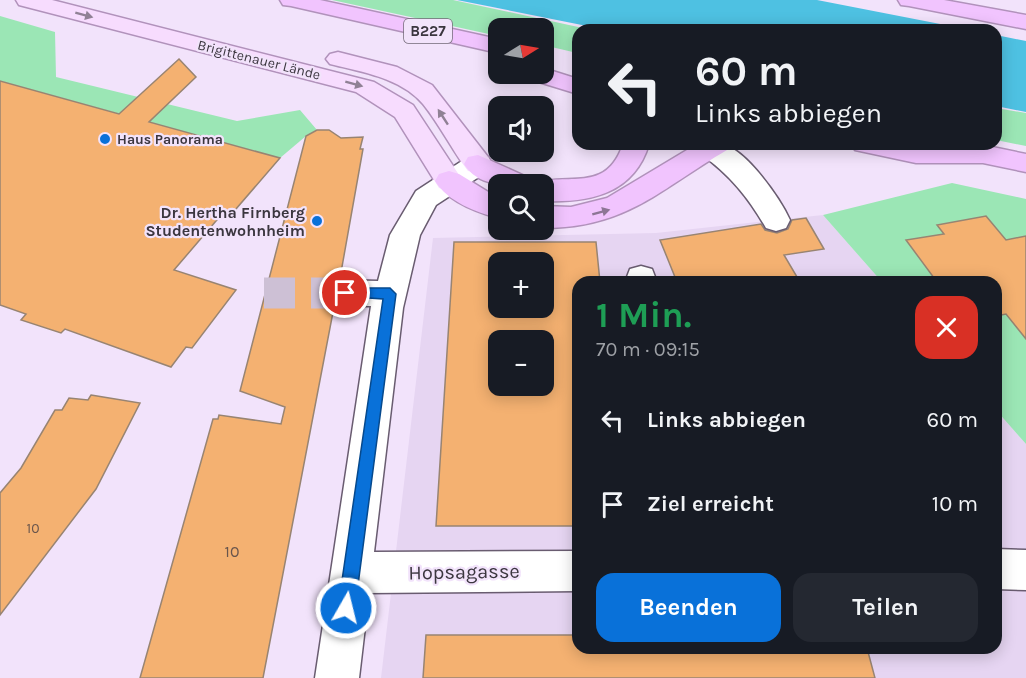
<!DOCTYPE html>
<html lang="de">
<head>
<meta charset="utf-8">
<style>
	:root { --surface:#171b24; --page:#242831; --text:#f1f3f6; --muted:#9ea1a6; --accent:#0971d9 }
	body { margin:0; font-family:Karla,sans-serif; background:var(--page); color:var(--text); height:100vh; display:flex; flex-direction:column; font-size:22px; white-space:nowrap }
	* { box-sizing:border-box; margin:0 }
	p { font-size:20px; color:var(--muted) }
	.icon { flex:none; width:33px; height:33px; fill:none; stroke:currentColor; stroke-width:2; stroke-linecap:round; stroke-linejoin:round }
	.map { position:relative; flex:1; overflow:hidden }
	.drawer { position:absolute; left:572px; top:276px; width:430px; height:378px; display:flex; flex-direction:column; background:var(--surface); border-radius:18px; box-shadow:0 3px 15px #0003 }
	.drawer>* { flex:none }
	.hud { position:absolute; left:572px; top:24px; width:430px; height:126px; border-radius:18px; box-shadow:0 3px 15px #0003; background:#171b24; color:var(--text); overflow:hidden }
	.needle { width:39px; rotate:79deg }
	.fabs { position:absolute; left:488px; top:18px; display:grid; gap:12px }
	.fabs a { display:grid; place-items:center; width:66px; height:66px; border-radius:12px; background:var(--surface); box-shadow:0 3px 15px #0003; font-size:30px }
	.pin { position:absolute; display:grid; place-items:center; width:51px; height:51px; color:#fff; margin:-26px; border:3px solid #fff; border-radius:50%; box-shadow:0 2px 6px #0007 }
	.me { position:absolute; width:66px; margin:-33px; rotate:8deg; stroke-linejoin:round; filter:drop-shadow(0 0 4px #0008) }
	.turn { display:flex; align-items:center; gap:21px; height:126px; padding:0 24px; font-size:27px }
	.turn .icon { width:78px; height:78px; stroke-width:2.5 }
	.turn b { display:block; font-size:42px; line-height:51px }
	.round { display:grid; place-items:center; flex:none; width:63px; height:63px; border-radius:18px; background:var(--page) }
	.head { display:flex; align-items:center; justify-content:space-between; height:102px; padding:0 24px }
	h1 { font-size:36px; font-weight:700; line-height:45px; color:#1e9e55 }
	.button { display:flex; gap:12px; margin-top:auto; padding:12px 24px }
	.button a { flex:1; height:69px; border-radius:18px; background:var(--accent); color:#fff; font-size:24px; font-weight:700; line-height:69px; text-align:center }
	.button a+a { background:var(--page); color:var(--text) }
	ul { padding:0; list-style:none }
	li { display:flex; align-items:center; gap:18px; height:84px; padding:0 24px }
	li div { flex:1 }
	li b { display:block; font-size:22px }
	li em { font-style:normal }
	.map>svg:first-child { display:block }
</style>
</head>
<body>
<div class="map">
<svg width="1026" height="678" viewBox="0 0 1026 678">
	<rect width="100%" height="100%" fill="#f2e3fb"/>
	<path fill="#e6d5f2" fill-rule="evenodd" d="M823 215 882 282H578V648H996V410L1026 444V678H381L433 238 656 233ZM498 262H543V308H498ZM498 340H543V386H498Z"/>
	<path fill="#9be6b5" d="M332 0H453L592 30H578L577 53 543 45V28H498V36Z
		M0 16 55 32 56 77 237 121 300 110 317 130 306 136 280 158 0 81Z
		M996 108 1026 113V146L996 140Z
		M952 183 1026 199V444L996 410V282H882L823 215Z"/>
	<path fill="#4ec1e2" d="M457 0H817L971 30H607Z
		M996 35 1026 41V112L996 106Z"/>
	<path fill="#f4b171" stroke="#988472" stroke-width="1.5" fill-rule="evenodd" d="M179 59 196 77 149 122 280 158 229 217 222 214 174 270 236 290 192 348 186 347 171 367 65 329 61 333 21 320 26 314 0 305V81L119 114Z
		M317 130H329L341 138 363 137 360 149H363L340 278 325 282 319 292 324 303 334 307 263 678H140L213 419H218L219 415 281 424 285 407 240 391 306 136Z
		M986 216 1006 240 1026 236V339L1006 314 996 316V282H937L906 240 944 234 937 225Z
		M806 218 824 249 784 255 800 282H677L660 240 761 224 765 230 777 233 788 229 792 220Z
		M454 242H596L600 282H578V526H436ZM498 262H543V308H498ZM498 340H543V386H498Z
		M91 395 140 403 96 489 0 615V493L21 468 55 410H62L69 398 88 400Z
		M426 635H578V648H867L875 678H423Z"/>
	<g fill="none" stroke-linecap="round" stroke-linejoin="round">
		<path stroke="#cdc0d5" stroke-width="31" stroke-dasharray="31 16" stroke-linecap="butt" d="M264 293H337"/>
		<defs>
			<path id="minor" d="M699 144C706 144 716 142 723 144 747 151 780 198 790 220L786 228 776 231 766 228C748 197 730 175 701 154L697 148Z
				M478 155 488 157 492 164 488 171 436 205 420 235 403 308 374 552 578 551V591L369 593 359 678H315L371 306H337L326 302 321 293 326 284 337 280 378 281 390 235 416 191 468 157Z
				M641 266 652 269 657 282H625L630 269Z
				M996 549 1026 550V590L996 589Z"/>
			<path id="major" d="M16 0H52L374 82 413 105 463 181 459 188 449 191 439 188 395 117 356 92 19 5Z
				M338 52 397 67 432 85 488 157 492 164 488 171 478 173 468 171C452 150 440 125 423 104 401 78 362 72 330 64L326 59 330 54Z"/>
			<path id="highway" d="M280 0H320L498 39V53L291 6 283 5Z
				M898 0H944L1026 15V29L909 6 901 5Z
				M543 68 578 79V94L529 79 525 74H543Z
				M623 144H649C634 194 590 203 543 201V184H533C567 171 606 195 623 144Z
				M697 144H731L727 150C660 189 627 228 543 228V206L571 207 607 198Z
				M851 144H978L1026 154V172L983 163H916L855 150Z
				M478 155 527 177 531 184C508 186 478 187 464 164L468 157Z
				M449 171 459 174 498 198V218C476 212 448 202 435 181L439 174Z"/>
		</defs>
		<use href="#minor" stroke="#695c70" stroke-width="3"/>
		<use href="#major" stroke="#b192bb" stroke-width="3"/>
		<use href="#highway" stroke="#b192bb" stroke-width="3"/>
		<use href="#minor" fill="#fff" fill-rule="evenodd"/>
		<use href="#major" fill="#f7dcfe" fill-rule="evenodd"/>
		<use href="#highway" fill="#f1c4fe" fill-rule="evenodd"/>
	</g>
	<defs><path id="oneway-solid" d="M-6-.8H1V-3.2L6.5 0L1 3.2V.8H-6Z" transform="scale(1.5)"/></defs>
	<g fill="#908195">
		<use href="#oneway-solid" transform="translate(84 15) rotate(15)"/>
		<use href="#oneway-solid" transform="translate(354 84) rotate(15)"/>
		<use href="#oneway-solid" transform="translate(443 117) rotate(-123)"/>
	</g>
	<use fill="#8d7695" href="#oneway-solid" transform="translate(601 212) rotate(-15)"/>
	<path fill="#0971d9" stroke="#06498d" stroke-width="1.5" d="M345 288H390L396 294 355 608 353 614 346 617 340 614 338 608 383 299 340 296V289Z"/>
	<g fill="#0971d9" stroke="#f2e3fb" stroke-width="2">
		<circle cx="105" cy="139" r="6"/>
		<circle cx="317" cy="221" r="6"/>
	</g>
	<g text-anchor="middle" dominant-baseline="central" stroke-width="4.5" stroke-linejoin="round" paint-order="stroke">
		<g font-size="14" fill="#3b363f" stroke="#f2e3fb">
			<text transform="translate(259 60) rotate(14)">Brigittenauer Lände</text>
		</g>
		<g font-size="14" font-weight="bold" fill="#3b363f" stroke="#f2e3fb" text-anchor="start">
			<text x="117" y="139">Haus Panorama</text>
		</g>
		<g font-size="14" fill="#69554c">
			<text x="33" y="528">10</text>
		</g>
		<rect fill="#f2e3fb" stroke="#726a77" stroke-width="1.5" x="404" y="19" width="48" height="24" rx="4.5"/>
		<g font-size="15" font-weight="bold" fill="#3b363f">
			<text x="428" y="31">B227</text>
		</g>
		<g font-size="16" font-weight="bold" fill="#3b363f" stroke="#f2e3fb" text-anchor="end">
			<text x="305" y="212">Dr. Hertha Firnberg<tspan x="305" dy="18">Studentenwohnheim</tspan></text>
		</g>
		<g font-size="16" fill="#69554c">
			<text x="232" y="551">10</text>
		</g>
		<g font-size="20" fill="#3b363f" stroke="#f2e3fb">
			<text transform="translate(464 572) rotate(-1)">Hopsagasse</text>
		</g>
	</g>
</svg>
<div class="fabs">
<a><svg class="needle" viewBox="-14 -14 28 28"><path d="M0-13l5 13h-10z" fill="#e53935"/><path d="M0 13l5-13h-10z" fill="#9ea1a6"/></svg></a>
<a><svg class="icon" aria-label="sound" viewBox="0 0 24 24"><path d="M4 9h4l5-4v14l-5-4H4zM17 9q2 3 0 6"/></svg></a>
<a><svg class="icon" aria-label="search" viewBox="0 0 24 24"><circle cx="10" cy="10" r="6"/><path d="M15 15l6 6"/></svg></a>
<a>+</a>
<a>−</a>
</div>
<div class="pin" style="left:345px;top:293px;background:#d93025"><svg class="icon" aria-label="arrive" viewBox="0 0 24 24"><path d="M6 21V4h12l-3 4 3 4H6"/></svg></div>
<svg class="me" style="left:346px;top:608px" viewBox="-20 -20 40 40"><circle r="17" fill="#0971d9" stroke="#fff" stroke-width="3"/><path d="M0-11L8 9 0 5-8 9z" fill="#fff"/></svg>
<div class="hud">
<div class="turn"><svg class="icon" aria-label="left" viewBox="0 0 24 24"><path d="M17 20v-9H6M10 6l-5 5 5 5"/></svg><div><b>60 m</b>Links abbiegen</div></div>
</div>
<section class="drawer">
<div class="head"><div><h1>1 Min.</h1><p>70 m · 09:15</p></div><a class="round" style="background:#d93025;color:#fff"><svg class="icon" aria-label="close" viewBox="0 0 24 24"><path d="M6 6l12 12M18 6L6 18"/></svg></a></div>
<ul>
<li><svg class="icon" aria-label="left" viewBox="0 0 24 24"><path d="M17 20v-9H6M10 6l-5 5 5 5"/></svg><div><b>Links abbiegen</b></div><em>60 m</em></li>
<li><svg class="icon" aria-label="arrive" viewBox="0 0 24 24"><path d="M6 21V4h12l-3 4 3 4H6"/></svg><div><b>Ziel erreicht</b></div><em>10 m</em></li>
</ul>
<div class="button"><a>Beenden</a><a>Teilen</a></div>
</section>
</div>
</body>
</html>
